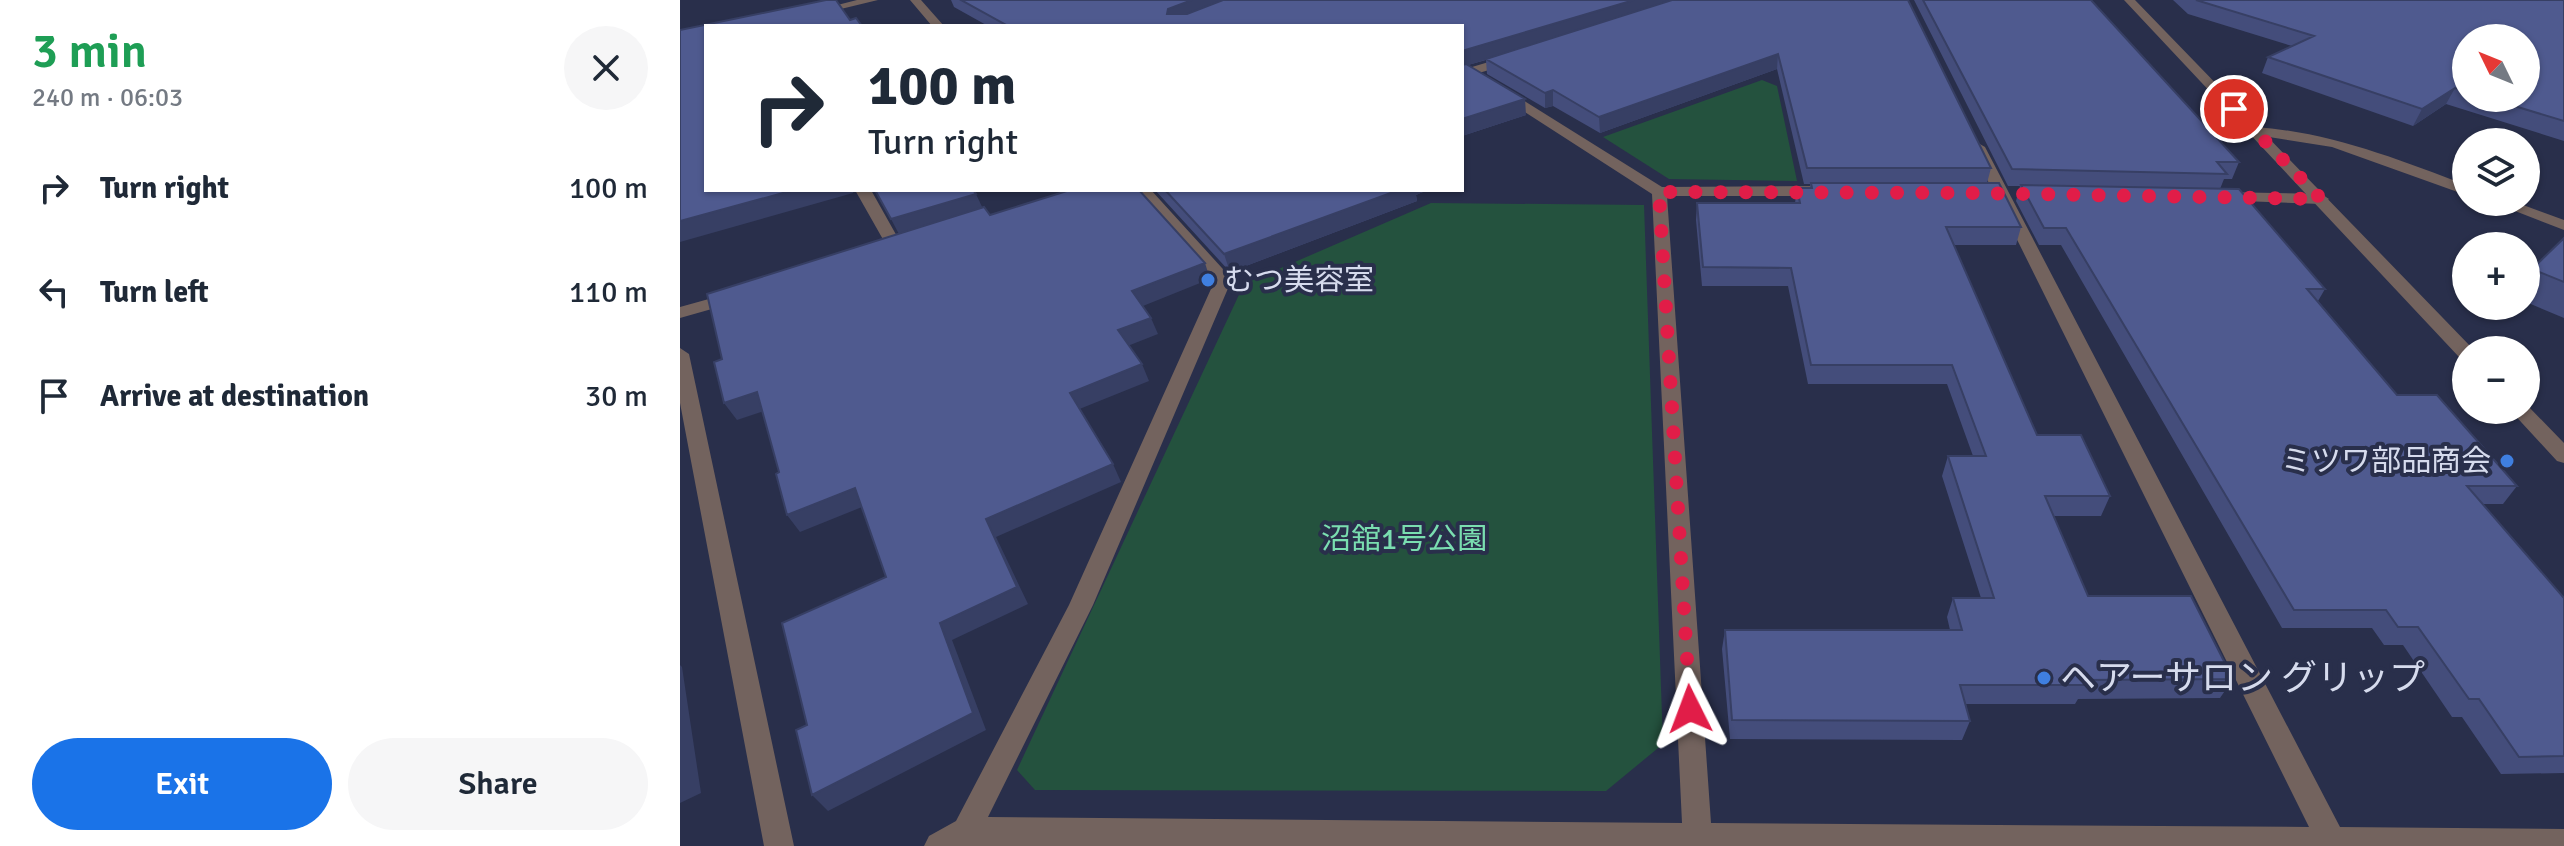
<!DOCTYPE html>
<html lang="en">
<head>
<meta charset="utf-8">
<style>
	:root { --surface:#fff; --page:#f6f6f7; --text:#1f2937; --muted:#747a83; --accent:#1a73e8 }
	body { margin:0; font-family:Signika,"Noto Sans JP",sans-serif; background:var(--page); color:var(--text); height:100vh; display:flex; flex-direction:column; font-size:30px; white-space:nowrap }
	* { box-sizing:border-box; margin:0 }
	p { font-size:26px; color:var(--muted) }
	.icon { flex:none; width:44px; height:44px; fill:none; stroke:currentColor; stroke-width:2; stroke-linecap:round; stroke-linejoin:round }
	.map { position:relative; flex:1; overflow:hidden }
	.sheet { display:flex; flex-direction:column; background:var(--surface); width:680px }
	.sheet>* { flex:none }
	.top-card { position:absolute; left:24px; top:24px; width:760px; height:168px; border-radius:0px; box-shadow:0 2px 6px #0004; background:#fff; color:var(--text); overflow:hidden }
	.needle { width:52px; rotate:313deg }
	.buttons { position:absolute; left:1772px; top:24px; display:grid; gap:16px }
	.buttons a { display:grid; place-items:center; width:88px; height:88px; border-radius:50%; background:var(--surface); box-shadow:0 2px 6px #0004; font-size:40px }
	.pin { position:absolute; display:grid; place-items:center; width:68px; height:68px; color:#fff; margin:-34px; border:4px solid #fff; border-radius:50%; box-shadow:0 2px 8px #0007 }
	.me { position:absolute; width:88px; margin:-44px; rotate:357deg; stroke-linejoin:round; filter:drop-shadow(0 0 6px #0008) }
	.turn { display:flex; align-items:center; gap:28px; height:168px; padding:0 32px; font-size:36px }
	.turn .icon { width:104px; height:104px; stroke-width:2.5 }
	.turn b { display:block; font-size:56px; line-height:68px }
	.round { display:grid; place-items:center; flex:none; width:84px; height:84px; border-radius:42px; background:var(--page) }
	.summary { display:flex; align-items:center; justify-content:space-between; height:136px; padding:0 32px }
	h1 { font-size:48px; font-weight:600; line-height:60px; color:#1e9e55 }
	.button { display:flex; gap:16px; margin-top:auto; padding:16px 32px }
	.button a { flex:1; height:92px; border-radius:48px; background:var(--accent); color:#fff; font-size:32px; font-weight:600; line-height:92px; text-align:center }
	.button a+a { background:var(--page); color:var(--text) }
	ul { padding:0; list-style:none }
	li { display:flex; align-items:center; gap:24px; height:104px; padding:0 32px }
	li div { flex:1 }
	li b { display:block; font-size:30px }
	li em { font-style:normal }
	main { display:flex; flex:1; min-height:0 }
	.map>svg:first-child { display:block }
</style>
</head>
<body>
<main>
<section class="sheet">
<div class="summary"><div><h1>3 min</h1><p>240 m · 06:03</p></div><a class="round"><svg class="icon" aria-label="close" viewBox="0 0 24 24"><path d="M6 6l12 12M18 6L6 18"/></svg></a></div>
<ul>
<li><svg class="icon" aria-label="right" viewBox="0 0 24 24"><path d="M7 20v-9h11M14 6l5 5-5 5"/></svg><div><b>Turn right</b></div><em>100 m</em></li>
<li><svg class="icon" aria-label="left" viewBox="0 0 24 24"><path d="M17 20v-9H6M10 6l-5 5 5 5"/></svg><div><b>Turn left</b></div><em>110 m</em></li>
<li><svg class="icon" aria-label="arrive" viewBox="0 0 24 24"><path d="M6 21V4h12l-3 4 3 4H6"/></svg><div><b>Arrive at destination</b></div><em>30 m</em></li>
</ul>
<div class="button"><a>Exit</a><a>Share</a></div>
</section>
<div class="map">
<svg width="1884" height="846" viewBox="0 0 1884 846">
	<rect width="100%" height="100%" fill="#292f4b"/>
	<path fill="#24523e" d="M1082 80 1097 86 1117 181 989 179 923 137Z
		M751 203 964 205 983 744 926 791 355 790 337 770 564 284Z"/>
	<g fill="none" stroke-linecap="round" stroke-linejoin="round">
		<path fill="#73635e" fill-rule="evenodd" d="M177 0H198L136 15 130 12Z
			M230 0H241L264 26H252Z
			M832 55 836 56V62L782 78V70Z
			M822 87 982 187 1141 186 1149 191 1141 196H987L1031 823 1629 827 1291 147 1298 143 1305 147 1660 827 1884 829V846H244L249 836 276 821 389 605 535 280 455 190H471L552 279 413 605 308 817 1002 823 972 194 817 94 816 91Z
			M1575 127C1649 132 1717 159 1786 185V195L1652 147 1570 134 1568 131Z
			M175 190H191L223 247 221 250H209Z
			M1541 192 1641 194 1649 199 1641 204 1536 200V194Z
			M1812 202H1835L1884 220V230Z
			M54 292 60 293 63 297 60 301 0 318V307Z
			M0 348 9 354 114 846H84L0 403Z"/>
		<path fill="#73635e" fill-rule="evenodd" d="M1444 0H1455L1793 349 1786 350V359L1779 357Z
			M1847 405 1884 443V463L1877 461 1830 410H1846Z"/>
	</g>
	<path fill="#444d7b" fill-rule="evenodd" d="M271 0H1228L1311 168 1307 183 1341 227 1336 245H1274L1357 435 1430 496 1421 516H1374L1408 596 1553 679 1540 698 1398 699 1395 704H1286L1290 721 1282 740 1050 739 1042 649 1045 630H1270L1267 617 1273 598H1301L1262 476 1268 456H1293L1267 384H1128L1108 286H1022L1016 220 1017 203H1115L1117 188H1130V184H1124L1097 69 920 133 873 106 865 108 807 74 806 60 788 65 846 115 782 136V26H308L274 7Z
		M1234 0H1411L1559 162 1552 179H1544L1540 189 1645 289 1638 301 1717 395 1837 486 1823 504H1803L1884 598V773L1821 774 1782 717H1772L1723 645H1704L1692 628H1602L1381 245H1359L1336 201 1340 186H1328Z
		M1493 0H1884V141L1766 104 1733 126 1582 73 1588 57 1612 46 1508 14ZM1786 38 1846 98H1786Z
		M475 190H743V192L736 195 737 201 550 272Z
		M1884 238V318L1846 302V278L1852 269Z"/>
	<path fill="#373f64" d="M512 0H554L492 23 487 14 488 9Z
		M954 0H999L782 67V51Z
		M1098 54 1097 69 920 133 919 117Z
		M1775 88 1766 104 1733 126 1742 109Z
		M873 90V106L865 108V93Z
		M845 99 846 115 782 136V119Z
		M114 190H174L173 193 0 242V221Z
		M719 190H743V192L736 195 737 201 550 272 544 254Z
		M296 194 304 211 220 236 211 219Z
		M525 263 530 279 458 308 452 291Z
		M471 318 478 334 445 347 438 330Z
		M462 364 469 381 397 410 390 393Z
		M77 392 90 409 57 420 44 403Z
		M433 464 441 482 316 537 348 604 272 640 306 730 148 811 132 795 260 623 306 519Z
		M175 488 187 505 120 532 107 515Z
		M0 665 2 667 21 793 0 803Z"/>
	<path fill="#4f5a8f" stroke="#373f64" stroke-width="2" d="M146 0H156L170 20 176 18 182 26H26V190H114L0 221V30Z
		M281 0H512L488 9 487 14H507L543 0H954L782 51V26H322L326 25Z
		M992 0H1228L1311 168H1127L1098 54 919 117 873 90 865 93 806 59Z
		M1243 0H1411L1559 162H1537L1547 174 1332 169Z
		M1516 0H1884V121L1808 98H1846V38H1786V91L1775 88 1742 109 1588 57 1634 36Z
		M786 64 845 99 782 119V65Z
		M1131 183H1319L1341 227H1266L1357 435H1401L1430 496H1365L1408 596H1511L1553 679 1403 680 1405 685H1280L1290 721 1052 720 1045 630H1282L1273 598H1314L1268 456H1306L1272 365H1131L1111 268 1023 267 1017 203H1120L1117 188H1132Z
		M1341 185 1559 189 1645 289H1627L1717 395H1757L1837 486H1787L1884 598V756L1839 757 1799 699H1789L1738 627H1718L1706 610H1614L1386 228H1364Z
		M195 190H293L296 194 211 219Z
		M390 190H459L525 263 452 291 471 318 438 330 462 364 390 393 433 464 306 519 337 587 260 623 293 713 132 795 116 730 127 725 102 623 206 577 175 488 107 515 96 474 99 472 77 392 44 403 34 362 42 359 27 294 304 207 310 215Z
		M485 190H719L544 254Z
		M1884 238V282L1852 269Z"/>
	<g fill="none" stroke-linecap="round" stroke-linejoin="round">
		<path stroke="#e11d48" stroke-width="14" stroke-dasharray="0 25.2" d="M1010 709 979 192 1292 193 1641 199 1554 109"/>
	</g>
	<g fill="#3f7fe0" stroke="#292f4b" stroke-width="3">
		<circle cx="528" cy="280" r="8"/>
		<circle cx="1827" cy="461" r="8"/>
		<circle cx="1364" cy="678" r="8"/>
	</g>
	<g text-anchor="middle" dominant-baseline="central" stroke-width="8" stroke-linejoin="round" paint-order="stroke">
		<g font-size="30" fill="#d6dbed" stroke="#292f4b" text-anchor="start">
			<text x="544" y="280">むつ美容室</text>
			<text x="1811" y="461" text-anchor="end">ミツワ部品商会</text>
		</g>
		<g font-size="30" fill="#7adeb0" stroke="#292f4b">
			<text x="724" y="539">沼舘1号公園</text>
		</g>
		<g font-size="36" fill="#d6dbed" stroke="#292f4b" text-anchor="start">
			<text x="1380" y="678">ヘアーサロン グリップ</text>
		</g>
	</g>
</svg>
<div class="buttons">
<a><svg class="needle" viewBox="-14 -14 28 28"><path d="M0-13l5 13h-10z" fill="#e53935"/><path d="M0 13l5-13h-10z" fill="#747a83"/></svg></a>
<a><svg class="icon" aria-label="layers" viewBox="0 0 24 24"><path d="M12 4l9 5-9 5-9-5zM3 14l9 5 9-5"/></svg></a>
<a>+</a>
<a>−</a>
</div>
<div class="pin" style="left:1554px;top:109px;background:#d93025"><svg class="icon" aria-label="arrive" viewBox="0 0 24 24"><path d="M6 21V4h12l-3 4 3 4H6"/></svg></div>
<svg class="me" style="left:1010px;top:709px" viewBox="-20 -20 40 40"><path d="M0-17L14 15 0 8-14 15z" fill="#e11d48" stroke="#fff" stroke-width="4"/></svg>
<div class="top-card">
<div class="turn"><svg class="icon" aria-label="right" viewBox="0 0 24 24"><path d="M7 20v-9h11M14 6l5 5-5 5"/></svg><div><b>100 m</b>Turn right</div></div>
</div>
</div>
</main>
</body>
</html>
